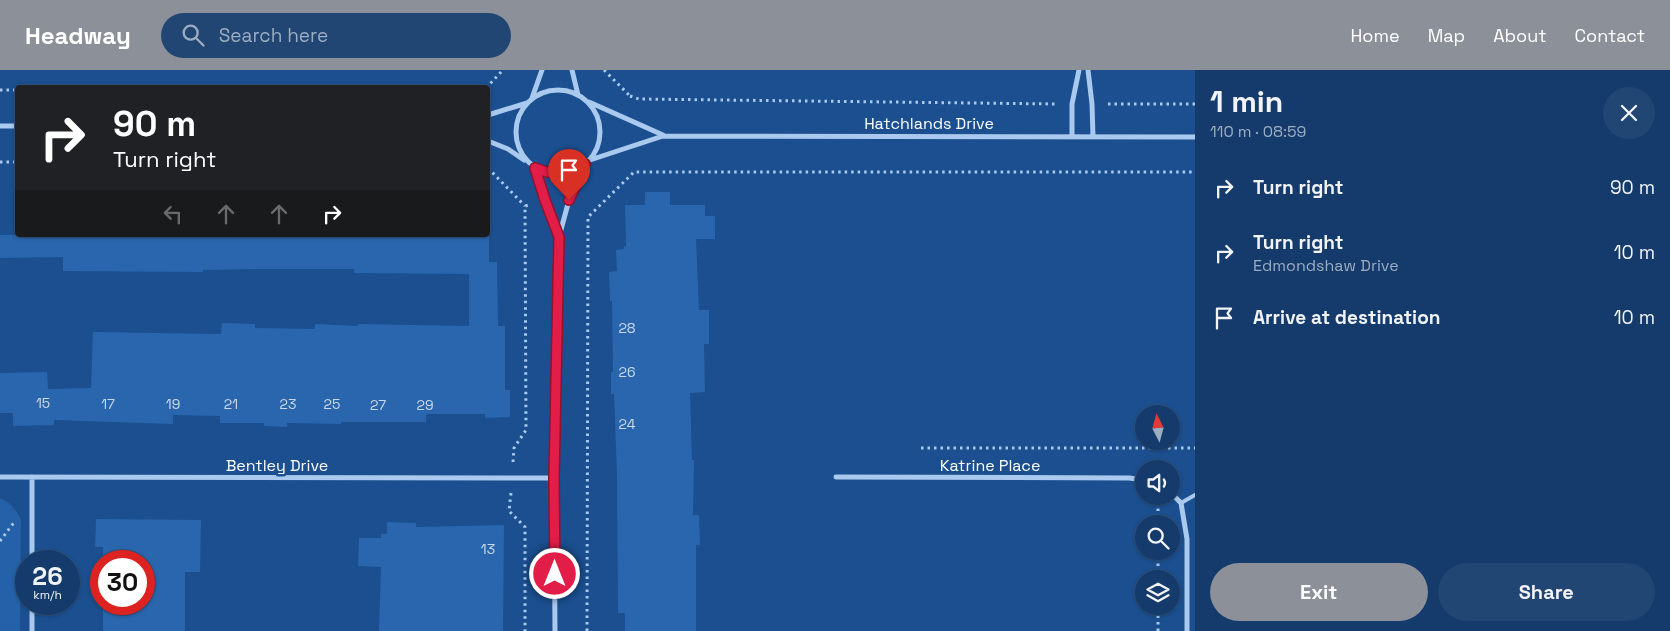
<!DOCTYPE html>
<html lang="en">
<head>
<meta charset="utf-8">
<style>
	:root { --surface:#143b6b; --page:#214673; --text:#f1f3f6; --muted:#9dadc1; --line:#33557e; --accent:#8c9099 }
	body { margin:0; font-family:"Space Grotesk",sans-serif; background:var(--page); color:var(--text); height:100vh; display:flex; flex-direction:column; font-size:19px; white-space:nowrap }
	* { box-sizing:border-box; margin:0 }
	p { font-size:16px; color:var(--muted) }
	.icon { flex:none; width:28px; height:28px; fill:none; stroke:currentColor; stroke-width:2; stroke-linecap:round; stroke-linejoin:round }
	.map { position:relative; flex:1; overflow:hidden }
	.drawer { display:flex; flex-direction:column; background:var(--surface); width:475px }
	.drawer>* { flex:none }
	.guide { position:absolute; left:15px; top:15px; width:475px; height:152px; border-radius:5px; box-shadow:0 1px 4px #0004,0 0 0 1px var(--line); background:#202124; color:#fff; overflow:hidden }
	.needle { width:32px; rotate:354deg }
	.controls { position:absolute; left:1135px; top:335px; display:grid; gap:10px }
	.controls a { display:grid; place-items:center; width:45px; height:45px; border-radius:50%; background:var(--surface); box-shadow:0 1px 4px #0004,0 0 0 1px var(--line); font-size:25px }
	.speed { position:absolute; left:15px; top:480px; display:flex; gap:10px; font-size:25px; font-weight:700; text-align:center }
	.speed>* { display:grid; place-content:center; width:65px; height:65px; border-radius:50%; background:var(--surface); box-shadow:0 1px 4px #0004,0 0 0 1px var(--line); line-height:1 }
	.speed small { font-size:12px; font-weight:400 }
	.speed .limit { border:8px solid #d22; background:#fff; color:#111 }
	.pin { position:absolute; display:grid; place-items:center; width:42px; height:42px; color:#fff; margin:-51px -21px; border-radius:50% 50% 50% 0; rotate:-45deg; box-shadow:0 0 5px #0007 }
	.pin .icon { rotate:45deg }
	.me { position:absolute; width:55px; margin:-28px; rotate:0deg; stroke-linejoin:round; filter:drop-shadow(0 0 4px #0008) }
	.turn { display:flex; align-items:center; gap:18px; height:105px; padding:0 15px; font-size:22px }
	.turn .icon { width:65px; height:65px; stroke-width:2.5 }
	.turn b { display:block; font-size:35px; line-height:42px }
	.lanes { display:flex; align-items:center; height:48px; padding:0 15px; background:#0003; justify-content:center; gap:25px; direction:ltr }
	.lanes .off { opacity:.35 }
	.round { display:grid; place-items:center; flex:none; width:52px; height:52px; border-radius:26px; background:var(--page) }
	.headline { display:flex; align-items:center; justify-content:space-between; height:85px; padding:0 15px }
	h1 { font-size:30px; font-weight:700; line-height:38px }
	.primary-button { display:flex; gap:10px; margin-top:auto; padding:10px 15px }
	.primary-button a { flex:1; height:58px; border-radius:30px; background:var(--accent); color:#fff; font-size:20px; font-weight:700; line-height:58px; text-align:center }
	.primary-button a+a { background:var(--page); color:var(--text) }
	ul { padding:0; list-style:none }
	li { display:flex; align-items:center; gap:15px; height:65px; padding:0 15px }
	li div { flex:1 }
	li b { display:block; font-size:19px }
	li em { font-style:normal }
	header { display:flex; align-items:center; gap:30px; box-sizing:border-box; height:70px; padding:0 25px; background:var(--accent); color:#fff }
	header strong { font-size:24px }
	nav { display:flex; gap:28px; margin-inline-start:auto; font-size:18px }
	.search { width:350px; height:45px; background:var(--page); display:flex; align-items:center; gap:12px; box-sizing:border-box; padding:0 18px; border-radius:28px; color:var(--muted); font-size:19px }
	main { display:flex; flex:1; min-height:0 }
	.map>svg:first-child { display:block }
</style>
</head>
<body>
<header>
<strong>Headway</strong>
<div class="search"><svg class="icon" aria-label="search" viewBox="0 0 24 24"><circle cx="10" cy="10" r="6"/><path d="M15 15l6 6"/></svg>Search here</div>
<nav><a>Home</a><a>Map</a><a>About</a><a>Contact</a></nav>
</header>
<main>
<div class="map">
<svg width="1195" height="561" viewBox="0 0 1195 561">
	<rect width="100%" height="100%" fill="#1b4f8f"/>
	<path fill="#2461a8" d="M0 428C10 432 16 440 21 449L20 561H0Z"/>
	<path fill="#2a66ad" d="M645 122H670V135H705V146H715V169H696L699 240H709V274H704L705 322 690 323 692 390H694L693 445H699L700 475H696V561H625V543H618L617 405 614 324H611V302H613L612 231H610L609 202 617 201 616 180 624 179V176H626L625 135H645Z
		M0 165H489V192H497L498 256H505V320H510V347L485 348V344H426V352H341V354L287 353V357L264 356V353H220V346L173 345V354L54 350V355L13 356V343H0V303L47 302 48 319 91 318 93 262 221 264 222 253 255 254V258L315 259V254L358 256V254L469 256V204L354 203V199H253L203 200V202L63 201V187L0 188Z
		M96 449 201 450 200 502H185V561H103V534H144V491H103V477H95Z
		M387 452 416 453V457L504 455 503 561H379L381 497 358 496 359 468H381V464H387Z"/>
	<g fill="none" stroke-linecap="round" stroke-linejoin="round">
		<path stroke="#a9c9ee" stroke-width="3" stroke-dasharray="2.5 4" stroke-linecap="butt" d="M604 0 630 26
			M486 18 503 0
			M0 20H18
			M630 26 639 29 1056 34
			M1108 34H1195
			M0 92H18
			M488 98 525 136
			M921 378H1195
			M513 392 514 378 526 360 525 136 529 135
			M511 423 509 441 525 457V561
			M1158 454V434
			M0 471 12 455 15 452
			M1158 509V481
			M587 561 588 147 634 102H1195
			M1158 561V536"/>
		<path stroke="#a9c9ee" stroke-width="4" d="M1181 433 1195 425"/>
		<path stroke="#a9c9ee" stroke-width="5" d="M572 0 578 25
			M1088 0 1092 34 1093 67
			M516 62a42 42 0 1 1 84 0a42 42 0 1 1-84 0Z
			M532 28 542 0
			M589 32 663 65
			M488 45 527 33
			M0 56H18
			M1072 66V34L1079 0
			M488 71 508 79 524 90
			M590 90 663 66 1195 67
			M535 97 545 130 559 166
			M0 407 554 408
			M32 407V491
			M836 407 1129 408 1144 410
			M1171 423 1181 433 1187 469V561
			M32 534V561
			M555 561 554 408 559 167 569 130 585 94"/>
	</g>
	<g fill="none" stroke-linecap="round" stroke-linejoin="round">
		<defs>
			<path id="route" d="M555 504 554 408 559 167 545 130 535 98C555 106 566 105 585 94L569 130"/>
		</defs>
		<use href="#route" stroke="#92132f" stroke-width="12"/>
		<use href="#route" stroke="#e11d48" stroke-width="9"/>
	</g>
	<g text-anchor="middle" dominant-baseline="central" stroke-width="5" stroke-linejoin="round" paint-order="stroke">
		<g font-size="14" fill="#cad9ea">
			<text x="627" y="258">28</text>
			<text x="627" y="302">26</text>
			<text x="43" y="333">15</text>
			<text x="108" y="334">17</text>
			<text x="173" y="334">19</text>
			<text x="231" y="334">21</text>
			<text x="288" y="334">23</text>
			<text x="332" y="334">25</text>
			<text x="378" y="335">27</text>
			<text x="425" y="335">29</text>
			<text x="627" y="354">24</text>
			<text x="488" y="479">13</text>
		</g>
		<g font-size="16" fill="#fff" stroke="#1b4f8f">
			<text x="929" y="53">Hatchlands Drive</text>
			<text x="277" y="395">Bentley Drive</text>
			<text x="990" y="395">Katrine Place</text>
		</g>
	</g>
</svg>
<div class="controls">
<a><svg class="needle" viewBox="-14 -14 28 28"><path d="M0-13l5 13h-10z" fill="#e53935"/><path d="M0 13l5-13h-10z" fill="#9dadc1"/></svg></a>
<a><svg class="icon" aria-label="sound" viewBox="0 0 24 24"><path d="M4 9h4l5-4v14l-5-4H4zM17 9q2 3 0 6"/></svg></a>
<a><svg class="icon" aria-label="search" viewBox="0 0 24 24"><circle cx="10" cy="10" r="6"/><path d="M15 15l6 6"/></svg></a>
<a><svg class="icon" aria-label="layers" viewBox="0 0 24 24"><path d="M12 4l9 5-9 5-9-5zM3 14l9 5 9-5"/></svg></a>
</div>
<div class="speed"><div>26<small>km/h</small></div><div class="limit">30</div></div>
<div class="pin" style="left:569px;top:130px;background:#d93025"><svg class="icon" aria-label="arrive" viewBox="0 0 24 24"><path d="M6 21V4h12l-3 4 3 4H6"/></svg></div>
<svg class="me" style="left:555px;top:504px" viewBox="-20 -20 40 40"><circle r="17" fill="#e11d48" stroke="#fff" stroke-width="3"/><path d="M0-11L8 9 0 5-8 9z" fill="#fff"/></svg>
<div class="guide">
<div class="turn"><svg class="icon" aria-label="right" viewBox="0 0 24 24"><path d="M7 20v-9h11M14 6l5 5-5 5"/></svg><div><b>90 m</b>Turn right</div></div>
<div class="lanes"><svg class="icon off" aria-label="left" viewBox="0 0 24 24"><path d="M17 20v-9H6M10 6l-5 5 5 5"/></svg><svg class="icon off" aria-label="ahead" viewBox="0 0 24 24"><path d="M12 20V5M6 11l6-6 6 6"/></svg><svg class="icon off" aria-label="ahead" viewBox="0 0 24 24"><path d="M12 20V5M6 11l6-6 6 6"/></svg><svg class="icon" aria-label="right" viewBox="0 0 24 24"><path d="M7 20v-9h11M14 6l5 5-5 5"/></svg></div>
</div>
</div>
<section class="drawer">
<div class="headline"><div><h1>1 min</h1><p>110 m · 08:59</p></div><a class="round"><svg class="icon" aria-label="close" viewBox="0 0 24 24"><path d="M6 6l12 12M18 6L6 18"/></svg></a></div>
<ul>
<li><svg class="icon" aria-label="right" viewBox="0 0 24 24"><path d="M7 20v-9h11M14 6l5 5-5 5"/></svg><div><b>Turn right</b></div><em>90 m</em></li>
<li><svg class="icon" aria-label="right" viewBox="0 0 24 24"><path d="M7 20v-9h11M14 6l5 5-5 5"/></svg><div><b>Turn right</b><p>Edmondshaw Drive</p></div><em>10 m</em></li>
<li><svg class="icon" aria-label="arrive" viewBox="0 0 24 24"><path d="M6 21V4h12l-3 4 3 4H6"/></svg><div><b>Arrive at destination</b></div><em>10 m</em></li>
</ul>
<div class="primary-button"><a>Exit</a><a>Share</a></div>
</section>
</main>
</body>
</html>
